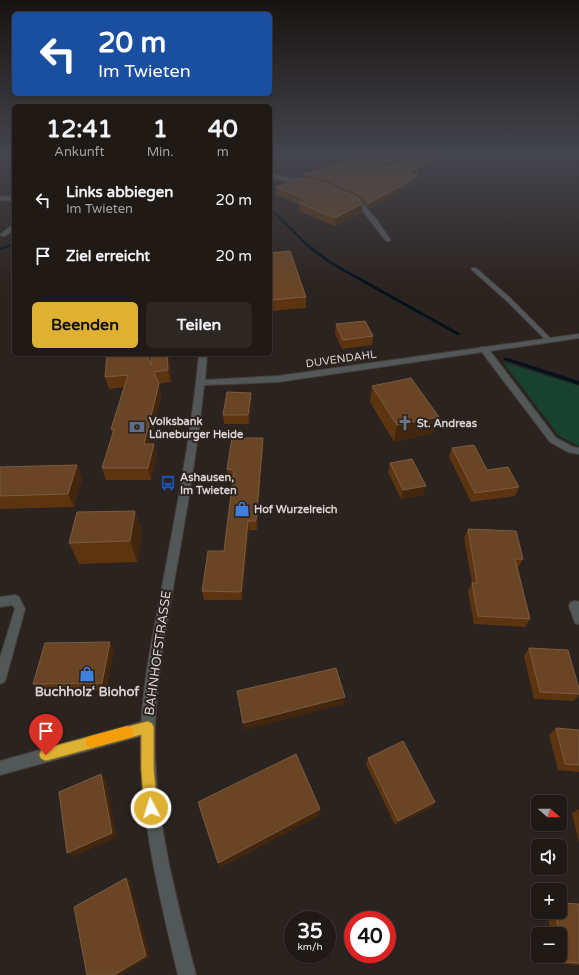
<!DOCTYPE html>
<html lang="de">
<head>
<meta charset="utf-8">
<style>
	:root { --surface:#201a17; --page:#2d2724; --text:#f1f3f6; --muted:#a2a1a1; --line:#3d3836; --accent:#deb133 }
	body { margin:0; font-family:"Varela Round",sans-serif; background:var(--page); color:var(--text); height:100vh; display:flex; flex-direction:column; font-size:15px; white-space:nowrap }
	* { box-sizing:border-box; margin:0 }
	p { font-size:13px; color:var(--muted) }
	.icon { flex:none; width:22px; height:22px; fill:none; stroke:currentColor; stroke-width:2; stroke-linecap:round; stroke-linejoin:round }
	.map { position:relative; flex:1; overflow:hidden }
	.panel { position:absolute; left:12px; top:104px; width:260px; height:252px; display:flex; flex-direction:column; background:var(--surface); border-radius:6px; box-shadow:0 1px 3px #0004,0 0 0 1px var(--line) }
	.panel>* { flex:none }
	.hud { position:absolute; left:12px; top:12px; width:260px; height:84px; border-radius:6px; box-shadow:0 1px 3px #0004,0 0 0 1px var(--line); background:#1a4fa0; color:#fff; overflow:hidden }
	.needle { width:26px; rotate:110deg }
	.controls { position:absolute; left:531px; top:795px; display:grid; gap:8px }
	.controls a { display:grid; place-items:center; width:36px; height:36px; border-radius:6px; background:var(--surface); box-shadow:0 1px 3px #0004,0 0 0 1px var(--line); font-size:20px }
	.speed { position:absolute; left:284px; top:911px; display:flex; gap:8px; font-size:20px; font-weight:700; text-align:center }
	.speed>* { display:grid; place-content:center; width:52px; height:52px; border-radius:50%; background:var(--surface); box-shadow:0 1px 3px #0004,0 0 0 1px var(--line); line-height:1 }
	.speed small { font-size:10px; font-weight:400 }
	.speed .limit { border:6px solid #d22; background:#fff; color:#111 }
	.pin { position:absolute; display:grid; place-items:center; width:34px; height:34px; color:#fff; margin:-41px -17px; border-radius:50% 50% 50% 0; rotate:-45deg; box-shadow:0 0 4px #0007 }
	.pin .icon { rotate:45deg }
	.me { position:absolute; width:44px; margin:-22px; rotate:355deg; stroke-linejoin:round; filter:drop-shadow(0 0 3px #0008) }
	.turn { display:flex; align-items:center; gap:14px; height:84px; padding:0 20px; font-size:18px }
	.turn .icon { width:52px; height:52px; stroke-width:2.5 }
	.turn b { display:block; font-size:28px; line-height:34px }
	.eta { display:flex; justify-content:space-evenly; align-items:center; height:68px; text-align:center }
	.eta b { font-size:24px; font-weight:800; line-height:28px }
	.button { display:flex; gap:8px; margin-top:auto; padding:8px 20px }
	.button a { flex:1; height:46px; border-radius:6px; background:var(--accent); color:#111; font-size:16px; font-weight:800; line-height:46px; text-align:center }
	.button a+a { background:var(--page); color:var(--text) }
	ul { padding:0; list-style:none }
	li { display:flex; align-items:center; gap:12px; height:56px; padding:0 20px }
	li div { flex:1 }
	li b { display:block; font-size:15px }
	li em { font-style:normal }
	.map>svg:first-child { display:block }
</style>
</head>
<body>
<div class="map">
<svg width="579" height="975" viewBox="0 0 579 975">
	<rect width="100%" height="100%" fill="#2b231f"/>
	<path fill="#194130" d="M503 362 579 386V446L559 436Z"/>
	<g fill="none" stroke-linecap="round" stroke-linejoin="round">
		<path fill="#01121b" fill-rule="evenodd" d="M270 207 308 244 332 262 461 334 459 335H457L330 264 306 246 270 210Z
			M14 243V245L0 250V248Z
			M504 358H508L579 381V385L504 360Z"/>
		<defs>
			<path id="service" d="M396 153H401L418 163 409 165V163H412Z
				M14 224V229L5 236H1V234Z
				M472 268H476L510 298 551 339V341H547L506 300 472 270Z
				M15 595 19 597 25 609 6 678 4 682 0 684V658L15 609 12 605 0 607V597Z"/>
			<path id="minor" d="M287 153H306L270 157V155Z
				M270 174 307 181 310 183 307 185 270 178Z
				M350 199C364 198 382 228 390 239V241H386L358 205 350 201Z
				M481 347H487L556 438 573 447 579 448V454L568 452 550 442 481 351Z
				M575 601 579 602V624L575 623 569 606 571 602Z
				M148 720 153 722 155 727 153 732 148 734 0 775V761Z"/>
			<path id="tertiary" d="M0 196 14 197V201L0 200Z
				M579 334V338L278 382 204 385C197 453 185 521 173 588 165 635 156 681 155 729 153 813 175 894 196 975H178C159 894 138 812 141 729 143 679 154 630 163 582 177 506 192 431 199 354H207L205 380 278 376Z"/>
		</defs>
		<use href="#service" stroke="#473f3b" stroke-width="2"/>
		<use href="#minor" stroke="#473f3b" stroke-width="2"/>
		<use href="#tertiary" stroke="#473f3b" stroke-width="2"/>
		<use href="#service" fill="#525758" fill-rule="evenodd"/>
		<use href="#minor" fill="#525758" fill-rule="evenodd"/>
		<use href="#tertiary" fill="#525758" fill-rule="evenodd"/>
	</g>
	<path fill="#5c3410" d="M346 153H403L409 157 408 161 415 160 404 153H439L435 161 415 174 417 180 402 191 368 209 363 202 359 200 362 212 335 226 299 211V204L276 195V187L304 178V174L355 159Z
		M270 253 306 297V308L270 311Z
		M336 324 373 336 372 345 342 349 335 333Z
		M30 354H41L31 355Z
		M169 354 171 382 158 384 161 396 150 444H154L157 456 151 480H106L102 468 113 433 111 429 124 387 109 389 105 377 151 365Z
		M372 386 439 417 434 433 394 442 370 402Z
		M252 402 249 424H224L223 415Z
		M263 448 257 530H249L242 600H204L202 591 224 551 233 479H228L227 469Z
		M452 448 487 470 519 487 515 496 471 502 449 457Z
		M390 463 426 486 423 495 401 499 388 472Z
		M77 465 82 478 74 507 0 509V467Z
		M135 511 142 532 137 562 79 564 69 543Z
		M468 529 523 559 518 568 530 619 525 627 474 624 468 591 472 583 464 538Z
		M110 642 114 650 106 690 39 691 33 684Z
		M529 648 579 689V695L574 701 534 699 524 656Z
		M556 728 579 730V772L558 770 549 735Z
		M368 758 435 802 432 807 395 825 366 764Z
		M579 809V842L572 813Z
		M579 904V965L557 963 555 956H560V934H551L547 912H560Z"/>
	<path fill="#43260e" d="M437 153H439L435 161 409 178V173Z
		M409 157 408 162 383 168V162Z
		M418 175 417 180 402 191 368 209 369 203Z
		M362 204V212L335 226V218Z
		M167 354H169L171 382 168 370Z
		M159 384 161 396 147 456 144 444Z
		M251 393 252 402 249 424 248 415Z
		M439 417 434 433 394 442 397 425Z
		M263 438V448L257 530 256 521Z
		M154 444 157 456 151 480 148 468Z
		M77 465 82 478 74 507 68 494Z
		M426 486 423 495 401 499 403 490Z
		M135 511 142 532 137 562 130 541Z
		M248 521 249 530 242 600 241 592Z
		M110 642 114 650 106 690 102 683Z
		M345 697 344 704 244 730 243 723Z
		M101 774 106 780 117 837 73 857 67 853Z
		M435 802 432 807 395 825 398 821Z
		M320 809 319 816 220 868 218 863Z
		M126 878 130 881 150 957 120 975H114Z"/>
	<path fill="#6a4525" stroke="#7b5b40" d="M355 153H403L409 157 383 162V167L420 159V157L413 153H437L436 156 409 173 418 175 403 185 369 203 363 196 327 179 304 174 362 157Z
		M301 178 322 182 358 198 362 204 335 218 299 203 308 200 276 187Z
		M290 251 306 297 270 300V253Z
		M365 321 373 336 343 340 336 324Z
		M107 354H147L151 365V354H167L168 370 154 372 159 384 144 444H154L148 468H102L114 429H111L128 375 105 377Z
		M411 378 439 417 397 425 372 386Z
		M227 392 251 393 248 415H223Z
		M232 438H263L256 521H248L241 592 202 591 208 551H224L234 470 227 469Z
		M474 445 487 470 508 467 519 487 475 493 452 448Z
		M412 459 426 486 403 490 390 463Z
		M77 465 68 494 0 496V467Z
		M135 511 130 541 69 543 77 512Z
		M468 529 516 531 523 559H515L530 619 478 616 472 583H477Z
		M110 642 102 683 33 684 45 643Z
		M529 648 568 650 579 689V694L540 692Z
		M336 668 345 697 243 723 237 691Z
		M556 728 579 730V765L565 764Z
		M403 741 435 802 398 821 368 758Z
		M296 754 320 809 218 863 198 802Z
		M101 774 112 833 67 853 59 792Z
		M126 878 146 956 114 975H87L74 907Z
		M560 903 579 904V963L565 962 555 912H560Z"/>
	<linearGradient id="sky" x2="0" y2="1"><stop stop-color="#181311"/><stop offset="0.53" stop-color="#44454d"/><stop offset="1" stop-color="#44454d" stop-opacity="0"/></linearGradient>
	<rect width="579" height="290" fill="url(#sky)"/>
	<path fill="#deb133" stroke="#907321" d="M148 721 152 723 154 727V770L158 808 156 813 151 815 146 813 144 808 141 770V735L46 761 41 759 39 755 41 750 46 748Z"/>
	<path fill="#f59e0b" d="M127 726 132 728 134 732 132 737 91 748 87 746 85 742 87 737Z"/>
	<defs>
		<symbol id="church-bare" viewBox="-9 -9 18 18"><path d="M-1.2-6h2.4v3.5h3.3v2.4h-3.3V6h-2.4V-.1h-3.3v-2.4h3.3Z" fill="#6b7280" stroke="#2b231f" stroke-width="2.5" paint-order="stroke"/></symbol>
		<symbol id="bank-bare" viewBox="-9 -9 18 18"><path d="M-6-4H6V4H-6ZM0-2.3a2.3 2.3 0 1 0 0 4.6a2.3 2.3 0 1 0 0-4.6Z" fill="#5c6f8a" stroke="#2b231f" stroke-width="2.5" paint-order="stroke"/></symbol>
		<symbol id="bus-bare" viewBox="-9 -9 18 18"><path d="M-5-6H5V4H4V6H2V4H-2V6H-4V4H-5ZM-3.5-4V0h7V-4ZM-3.5 1.2v1.5H-2V1.2ZM2 1.2v1.5H3.5V1.2Z" fill="#1a4fb4" stroke="#2b231f" stroke-width="2.5" paint-order="stroke"/></symbol>
		<symbol id="shop-bare" viewBox="-9 -9 18 18"><path d="M-5-2.5h2.3a2.7 3.5 0 0 1 5.4 0H5L5.5 6h-11ZM-1.5-2.5h3a1.5 2.3 0 0 0-3 0Z" fill="#3f7fe0" stroke="#2b231f" stroke-width="2.5" paint-order="stroke"/></symbol>
	</defs>
	<g fill-rule="evenodd">
		<use href="#church-bare" x="394" y="412" width="22" height="22"/>
		<use href="#bank-bare" x="126" y="416" width="22" height="22"/>
		<use href="#bus-bare" x="157" y="472" width="22" height="22"/>
		<use href="#shop-bare" x="231" y="498" width="22" height="22"/>
		<use href="#shop-bare" x="76" y="663" width="22" height="22"/>
	</g>
	<g text-anchor="middle" dominant-baseline="central" stroke-width="4" stroke-linejoin="round" paint-order="stroke">
		<g font-size="11" fill="#d8d3d0" stroke="#2b231f">
			<text transform="translate(341 359) rotate(-8)">DUVENDAHL</text>
		</g>
		<g font-size="11" font-weight="bold" fill="#d8d3d0" stroke="#2b231f" text-anchor="start">
			<text x="149" y="421">Volksbank<tspan x="149" dy="13">Lüneburger Heide</tspan></text>
			<text x="417" y="423">St. Andreas</text>
			<text x="180" y="477">Ashausen,<tspan x="180" dy="13">Im Twieten</tspan></text>
			<text x="254" y="509">Hof Wurzelreich</text>
		</g>
		<g font-size="13" fill="#d8d3d0" stroke="#2b231f">
			<text transform="translate(158 653) rotate(-82)">BAHNHOFSTRASSE</text>
		</g>
		<g font-size="13" font-weight="bold" fill="#d8d3d0" stroke="#2b231f">
			<text x="87" y="692">Buchholz‘ Biohof</text>
		</g>
	</g>
</svg>
<div class="controls">
<a><svg class="needle" viewBox="-14 -14 28 28"><path d="M0-13l5 13h-10z" fill="#e53935"/><path d="M0 13l5-13h-10z" fill="#a2a1a1"/></svg></a>
<a><svg class="icon" aria-label="sound" viewBox="0 0 24 24"><path d="M4 9h4l5-4v14l-5-4H4zM17 9q2 3 0 6"/></svg></a>
<a>+</a>
<a>−</a>
</div>
<div class="speed"><div>35<small>km/h</small></div><div class="limit">40</div></div>
<div class="pin" style="left:46px;top:755px;background:#d93025"><svg class="icon" aria-label="arrive" viewBox="0 0 24 24"><path d="M6 21V4h12l-3 4 3 4H6"/></svg></div>
<svg class="me" style="left:151px;top:808px" viewBox="-20 -20 40 40"><circle r="17" fill="#deb133" stroke="#fff" stroke-width="3"/><path d="M0-11L8 9 0 5-8 9z" fill="#fff"/></svg>
<div class="hud">
<div class="turn"><svg class="icon" aria-label="left" viewBox="0 0 24 24"><path d="M17 20v-9H6M10 6l-5 5 5 5"/></svg><div><b>20 m</b>Im Twieten</div></div>
</div>
<section class="panel">
<div class="eta">
<div><b>12:41</b><p>Ankunft</p></div>
<div><b>1</b><p>Min.</p></div>
<div><b>40</b><p>m</p></div>
</div>
<ul>
<li><svg class="icon" aria-label="left" viewBox="0 0 24 24"><path d="M17 20v-9H6M10 6l-5 5 5 5"/></svg><div><b>Links abbiegen</b><p>Im Twieten</p></div><em>20 m</em></li>
<li><svg class="icon" aria-label="arrive" viewBox="0 0 24 24"><path d="M6 21V4h12l-3 4 3 4H6"/></svg><div><b>Ziel erreicht</b></div><em>20 m</em></li>
</ul>
<div class="button"><a>Beenden</a><a>Teilen</a></div>
</section>
</div>
</body>
</html>
